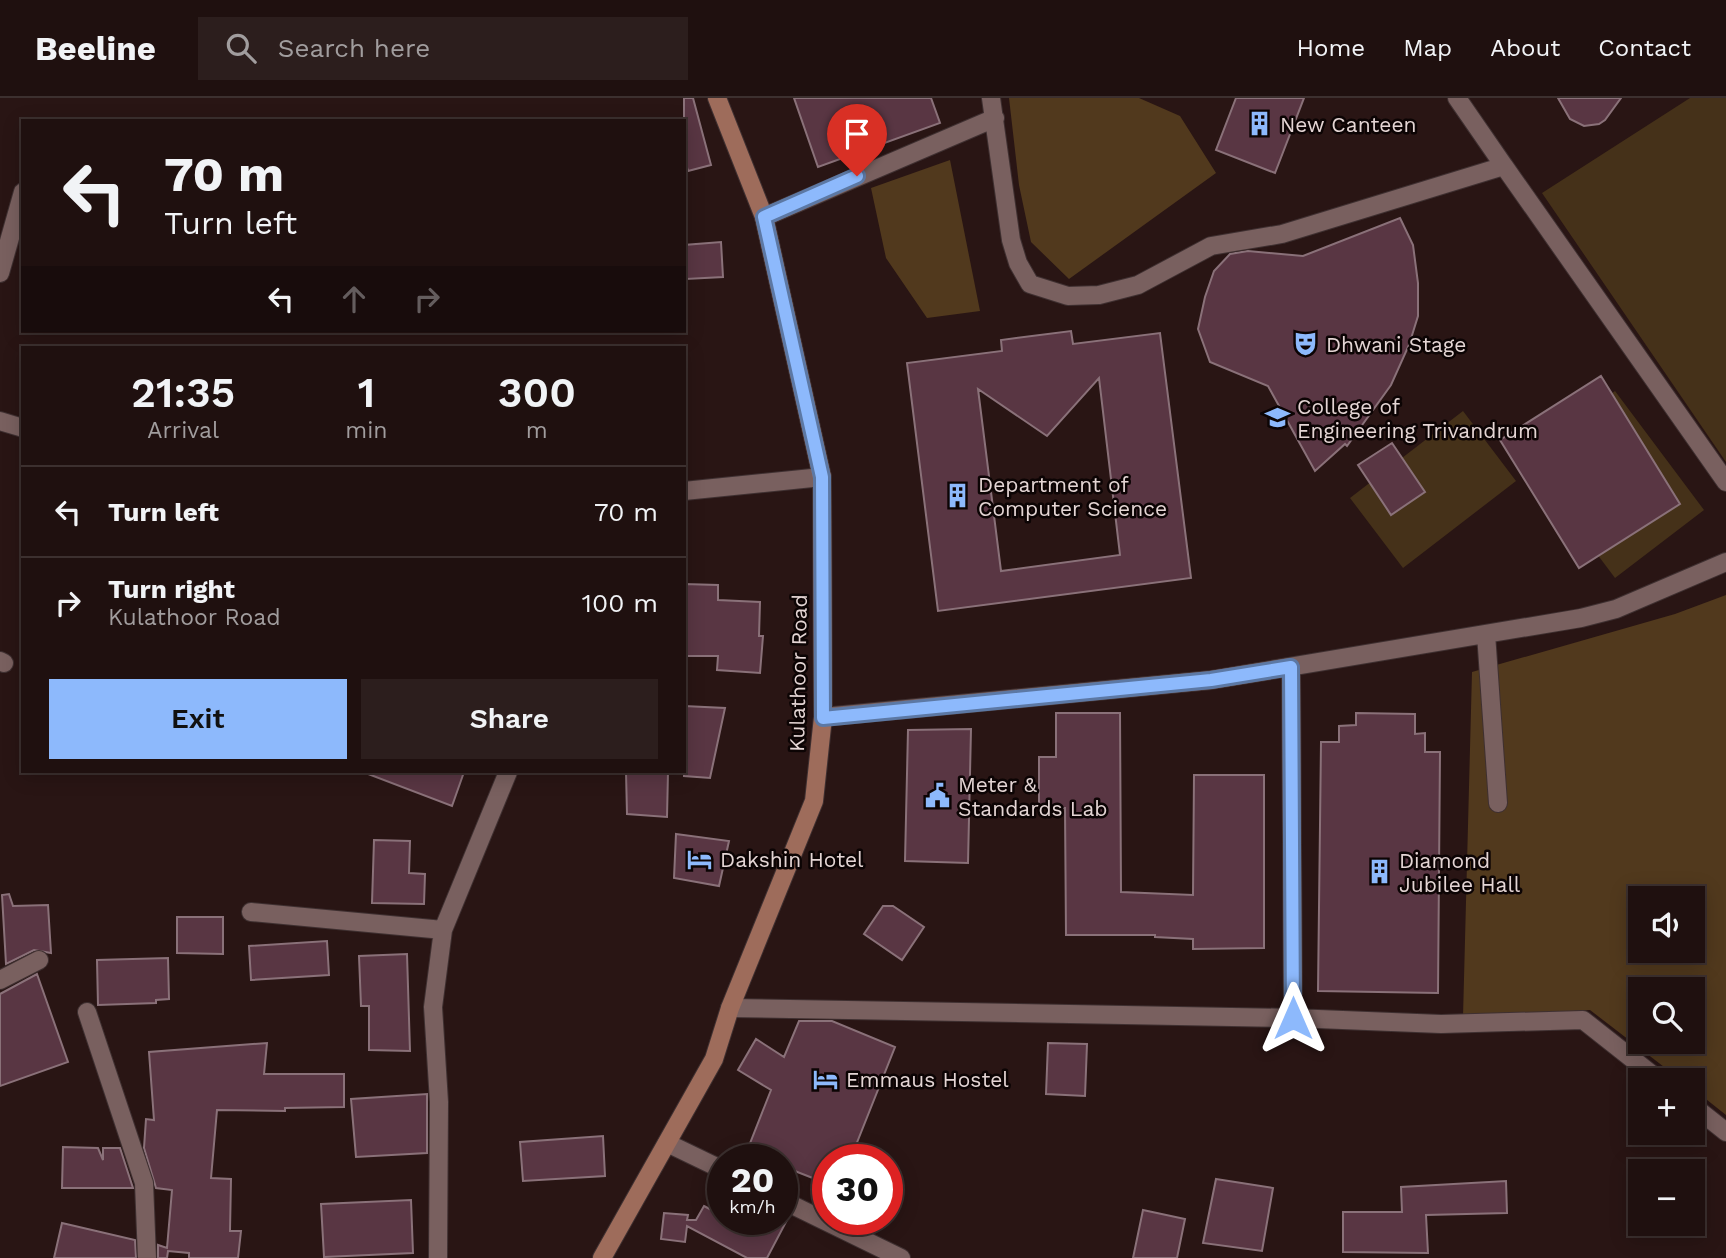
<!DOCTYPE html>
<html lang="en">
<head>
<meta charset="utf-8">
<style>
	:root { --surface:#1f100f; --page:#2c1e1d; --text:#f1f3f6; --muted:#a19d9e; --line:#3c302f; --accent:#8db9fc }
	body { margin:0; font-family:"Work Sans",sans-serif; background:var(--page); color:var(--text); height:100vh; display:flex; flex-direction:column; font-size:26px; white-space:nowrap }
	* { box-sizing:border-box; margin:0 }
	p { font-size:23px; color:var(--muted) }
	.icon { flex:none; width:38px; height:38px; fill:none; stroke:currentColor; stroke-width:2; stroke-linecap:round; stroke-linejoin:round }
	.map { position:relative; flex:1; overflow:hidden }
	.sheet { position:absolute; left:21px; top:248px; width:665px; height:427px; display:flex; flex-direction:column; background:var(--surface); border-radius:0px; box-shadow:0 4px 18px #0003,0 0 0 2px var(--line) }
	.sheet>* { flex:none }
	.guide { position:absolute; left:21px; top:21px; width:665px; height:214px; border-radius:0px; box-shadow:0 4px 18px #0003,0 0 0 2px var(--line); background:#1f100f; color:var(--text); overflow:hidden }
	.buttons { position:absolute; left:1628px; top:788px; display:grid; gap:14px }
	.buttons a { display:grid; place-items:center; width:77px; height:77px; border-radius:0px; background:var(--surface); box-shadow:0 4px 18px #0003,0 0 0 2px var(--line); font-size:35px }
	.speed { position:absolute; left:707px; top:1046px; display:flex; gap:14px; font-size:35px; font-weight:700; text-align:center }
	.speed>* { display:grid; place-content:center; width:91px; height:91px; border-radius:50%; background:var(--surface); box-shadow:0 4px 18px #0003,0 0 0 2px var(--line); line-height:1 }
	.speed small { font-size:18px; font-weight:400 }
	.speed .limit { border:10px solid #d22; background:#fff; color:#111 }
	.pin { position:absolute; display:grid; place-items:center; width:60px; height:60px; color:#fff; margin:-72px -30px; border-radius:50% 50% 50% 0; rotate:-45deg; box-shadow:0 0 7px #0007 }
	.pin .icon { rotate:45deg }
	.me { position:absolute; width:77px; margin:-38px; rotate:0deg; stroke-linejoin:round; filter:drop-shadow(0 0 5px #0008) }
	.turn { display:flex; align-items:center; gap:24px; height:147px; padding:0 28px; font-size:32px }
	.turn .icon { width:91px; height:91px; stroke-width:2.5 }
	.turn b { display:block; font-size:49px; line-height:60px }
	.lanes { display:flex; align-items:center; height:66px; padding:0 28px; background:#0003; justify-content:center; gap:35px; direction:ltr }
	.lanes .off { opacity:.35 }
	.eta { display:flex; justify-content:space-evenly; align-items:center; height:119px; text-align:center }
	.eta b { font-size:42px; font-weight:600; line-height:49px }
	.button { display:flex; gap:14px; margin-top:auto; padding:14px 28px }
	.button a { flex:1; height:80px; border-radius:0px; background:var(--accent); color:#111; font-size:28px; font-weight:600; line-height:80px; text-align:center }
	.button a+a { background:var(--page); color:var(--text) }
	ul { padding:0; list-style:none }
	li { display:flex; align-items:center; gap:21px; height:91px; padding:0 28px; border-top:2px solid var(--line) }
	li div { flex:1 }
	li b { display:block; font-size:26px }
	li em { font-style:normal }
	header { display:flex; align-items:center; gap:42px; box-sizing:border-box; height:98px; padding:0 35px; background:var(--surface); border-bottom:2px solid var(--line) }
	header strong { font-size:33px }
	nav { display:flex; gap:38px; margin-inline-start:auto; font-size:24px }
	.search { width:490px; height:63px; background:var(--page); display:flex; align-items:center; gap:18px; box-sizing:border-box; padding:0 24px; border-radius:0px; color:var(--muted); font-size:26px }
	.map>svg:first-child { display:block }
</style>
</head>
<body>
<header>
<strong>Beeline</strong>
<div class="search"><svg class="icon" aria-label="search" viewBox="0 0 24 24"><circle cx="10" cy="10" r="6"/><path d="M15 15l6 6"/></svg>Search here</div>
<nav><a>Home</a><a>Map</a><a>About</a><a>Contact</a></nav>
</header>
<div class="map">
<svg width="1726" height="1160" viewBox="0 0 1726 1160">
	<rect width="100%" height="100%" fill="#291514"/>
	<path fill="#453119" d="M1690 0H1726V364L1542 95Z
		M1615 293 1704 412 1615 480 1525 360Z
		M1463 313 1516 383 1403 470 1350 400Z"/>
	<path fill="#51391d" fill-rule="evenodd" d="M1009 0H1139L1180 18 1216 75 1069 181 1031 144 1019 87Z
		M950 62 980 213 927 220 886 160 871 90Z
		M1726 497V1017L1692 990V982H1681L1590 912 1463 919 1472 574 1675 516ZM1640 800H1692V852H1640ZM1640 891H1692V943H1640Z"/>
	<path fill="#593643" stroke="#8a7179" stroke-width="2" fill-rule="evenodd" d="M684 0H693L711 67 688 73 684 58Z
		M794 0H931L940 25 818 69Z
		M1236 0H1304L1275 75 1216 52Z
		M1558 0H1621L1605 22 1599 26 1584 28 1570 21Z
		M1400 120 1413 147 1418 185V218L1409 247 1391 287 1347 348 1345 346 1315 373 1268 288 1210 264 1198 231 1205 199 1214 173 1230 156 1248 153 1303 158Z
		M721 144 723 179 686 181 684 147Z
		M1071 233 1073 246 1160 235 1191 480 938 513 907 265 1002 253 1001 242ZM1099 280 1120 457 1001 473 978 291 1047 338Z
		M1601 278 1680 406 1579 470 1500 342Z
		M1392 345 1425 394 1391 417 1358 367Z
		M684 486 718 487V502L760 504 759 538H763L760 575 717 572 718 558H684Z
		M684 608 725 610 710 680 684 678Z
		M1056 615H1120L1121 794 1193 797 1194 677H1264V850L1193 851V841L1155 839V837H1066L1065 710H1039V659H1056Z
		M1356 615 1415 616V636L1425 635V654H1440L1438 895 1318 893 1321 644H1339V628L1356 627Z
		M971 631 968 765 905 763 908 632Z
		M369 674H464L452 708 368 676Z
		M626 674H668L667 719 627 716Z
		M676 736 729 743 719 788 674 780Z
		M374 742 410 743 409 775 425 776 424 806 372 805Z
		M9 796 13 808 48 807 51 855 34 852 6 866 2 797Z
		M883 808H893L924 829 902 862 864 836Z
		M177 819H223V856L177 855Z
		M327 843 329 877 251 882 249 848Z
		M407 856 410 953 369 952V908H361L359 858Z
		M168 860 169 901 156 902V905L98 907 97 862Z
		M37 876 68 964 0 988V896Z
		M799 923H832L895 949 850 1062H828V1086L782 1068V1062H768L747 1053 771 992 738 972 756 941 784 959Z
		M267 945 264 976H344V1009L285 1010V1013L217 1012 211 1080 231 1081 230 1133H241L238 1160H189V1155L168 1153 167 1160H158V1147L167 1150 172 1092 156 1090 144 1050 146 1021 154 1022 149 954Z
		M1048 945 1087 946 1085 998 1046 996Z
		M427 996V1055L356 1059 351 1001Z
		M603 1038 605 1078 523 1083 520 1044Z
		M63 1049 98 1050 103 1062V1050H120L133 1090H62Z
		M1216 1081 1273 1090 1262 1153 1203 1145Z
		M1506 1083 1507 1115 1426 1117 1428 1155 1343 1154V1114H1402L1401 1089Z
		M411 1102 413 1155 324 1159 321 1106Z
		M704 1108 723 1118V1122H787L767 1160H747L687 1128 685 1144 661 1141 664 1115 688 1117 687 1122H696Z
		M1143 1112 1185 1121 1177 1160H1133Z
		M62 1125 135 1142 136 1160H54Z"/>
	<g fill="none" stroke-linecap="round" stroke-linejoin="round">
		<defs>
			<path id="service" d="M991 0 1011 142 1018 165 1030 186 1068 198 1099 197 1138 187 1211 148 1282 136 1504 68 1457 0
				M1504 68 1726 384
				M764 119 995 20"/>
			<path id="minor" d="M0 175 23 94
				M0 323 23 330
				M684 393 822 379
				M1486 536 1498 705
				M0 563 4 565
				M823 619 1211 582 1581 520 1616 511 1726 464
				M251 814 443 832
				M0 882 39 862
				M730 910 1293 920 1291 569
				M87 914 144 1085 147 1160
				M1293 920 1441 926 1583 922 1659 982
				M1692 1007 1726 1034
				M667 1045 723 1072
				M782 1102 901 1160
				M438 1160 439 1004 433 909 443 832 508 674"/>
			<path id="secondary" d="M602 1160 714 961 730 910 814 703 823 619 822 379 764 119 717 0"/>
		</defs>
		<use href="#service" stroke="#3f3031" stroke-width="20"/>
		<use href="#minor" stroke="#3f3031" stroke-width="20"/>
		<use href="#secondary" stroke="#3f3031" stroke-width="20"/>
		<use href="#service" stroke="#79605f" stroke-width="18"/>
		<use href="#minor" stroke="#79605f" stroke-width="18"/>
		<use href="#secondary" stroke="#9e6c5b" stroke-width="18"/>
	</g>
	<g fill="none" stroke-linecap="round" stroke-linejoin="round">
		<defs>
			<path id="route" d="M857 78 764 119 822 379 823 620 1211 582 1291 569 1293 920"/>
		</defs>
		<use href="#route" stroke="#5c78a4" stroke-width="18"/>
		<use href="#route" stroke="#8db9fc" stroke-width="12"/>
	</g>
	<defs>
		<symbol id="building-bare" viewBox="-9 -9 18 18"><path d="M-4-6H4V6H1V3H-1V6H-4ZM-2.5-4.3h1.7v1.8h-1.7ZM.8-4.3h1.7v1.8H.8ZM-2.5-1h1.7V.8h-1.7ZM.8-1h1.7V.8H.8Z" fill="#8db9fc" stroke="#0c0404" stroke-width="2.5" paint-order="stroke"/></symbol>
		<symbol id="theatre-bare" viewBox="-9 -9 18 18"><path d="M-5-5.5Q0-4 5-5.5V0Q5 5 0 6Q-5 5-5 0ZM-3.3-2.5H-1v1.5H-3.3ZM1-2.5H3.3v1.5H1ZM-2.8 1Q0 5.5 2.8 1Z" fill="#8db9fc" stroke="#0c0404" stroke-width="2.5" paint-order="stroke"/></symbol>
		<symbol id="university-bare" viewBox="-9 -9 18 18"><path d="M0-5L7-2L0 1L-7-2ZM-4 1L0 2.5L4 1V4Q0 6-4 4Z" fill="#8db9fc" stroke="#0c0404" stroke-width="2.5" paint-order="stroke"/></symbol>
		<symbol id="civic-bare" viewBox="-9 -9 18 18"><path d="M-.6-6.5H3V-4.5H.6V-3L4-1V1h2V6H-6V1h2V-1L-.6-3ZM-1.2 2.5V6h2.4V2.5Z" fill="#8db9fc" stroke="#0c0404" stroke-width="2.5" paint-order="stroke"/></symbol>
		<symbol id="hotel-bare" viewBox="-9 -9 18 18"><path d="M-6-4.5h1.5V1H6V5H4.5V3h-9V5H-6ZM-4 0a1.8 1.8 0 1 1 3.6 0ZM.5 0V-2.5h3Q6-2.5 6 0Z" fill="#8db9fc" stroke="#0c0404" stroke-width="2.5" paint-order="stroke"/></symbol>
	</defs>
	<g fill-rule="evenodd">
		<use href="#building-bare" x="1242" y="8" width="35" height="35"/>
		<use href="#theatre-bare" x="1288" y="228" width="35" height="35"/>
		<use href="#university-bare" x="1260" y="302" width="35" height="35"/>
		<use href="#building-bare" x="940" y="380" width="35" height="35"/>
		<use href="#civic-bare" x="920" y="680" width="35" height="35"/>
		<use href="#hotel-bare" x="682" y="744" width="35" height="35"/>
		<use href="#building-bare" x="1362" y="756" width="35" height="35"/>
		<use href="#hotel-bare" x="808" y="964" width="35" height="35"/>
	</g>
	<g text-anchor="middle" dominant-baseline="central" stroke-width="5" stroke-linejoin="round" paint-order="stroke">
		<g font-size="21" fill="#e4d5d4" stroke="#0c0404" text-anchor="start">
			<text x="1280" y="26">New Canteen</text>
			<text x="1326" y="246">Dhwani Stage</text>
			<text x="1297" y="308">College of<tspan x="1297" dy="24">Engineering Trivandrum</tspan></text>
			<text x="978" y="386">Department of<tspan x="978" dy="24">Computer Science</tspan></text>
			<text x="958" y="686">Meter &amp;<tspan x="958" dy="24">Standards Lab</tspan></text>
			<text x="720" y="761">Dakshin Hotel</text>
			<text x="1399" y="762">Diamond<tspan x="1399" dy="24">Jubilee Hall</tspan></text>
			<text x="846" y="981">Emmaus Hostel</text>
		</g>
		<g font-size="21" fill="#e4d5d4" stroke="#0c0404">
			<text transform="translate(798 575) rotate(-89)">Kulathoor Road</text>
		</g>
	</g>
</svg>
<div class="buttons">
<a><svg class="icon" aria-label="sound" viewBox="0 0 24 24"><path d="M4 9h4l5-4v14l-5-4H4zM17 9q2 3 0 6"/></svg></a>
<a><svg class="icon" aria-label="search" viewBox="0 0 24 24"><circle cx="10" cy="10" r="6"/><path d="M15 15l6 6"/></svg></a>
<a>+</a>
<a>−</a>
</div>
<div class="speed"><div>20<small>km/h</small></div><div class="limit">30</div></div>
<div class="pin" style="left:857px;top:78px;background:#d93025"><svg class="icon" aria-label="arrive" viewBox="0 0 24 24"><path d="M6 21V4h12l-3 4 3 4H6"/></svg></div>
<svg class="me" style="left:1293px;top:920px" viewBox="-20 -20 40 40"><path d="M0-17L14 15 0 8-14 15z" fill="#8db9fc" stroke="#fff" stroke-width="4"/></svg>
<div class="guide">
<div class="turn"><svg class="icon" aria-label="left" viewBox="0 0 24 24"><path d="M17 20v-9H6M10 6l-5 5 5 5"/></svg><div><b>70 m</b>Turn left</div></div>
<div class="lanes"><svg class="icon" aria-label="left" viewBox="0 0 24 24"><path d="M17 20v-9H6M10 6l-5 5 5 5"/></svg><svg class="icon off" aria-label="ahead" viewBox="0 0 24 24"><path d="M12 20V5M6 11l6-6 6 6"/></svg><svg class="icon off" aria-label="right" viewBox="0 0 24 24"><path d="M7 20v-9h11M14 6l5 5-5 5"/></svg></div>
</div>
<section class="sheet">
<div class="eta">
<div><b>21:35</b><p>Arrival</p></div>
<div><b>1</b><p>min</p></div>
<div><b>300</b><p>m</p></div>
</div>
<ul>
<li><svg class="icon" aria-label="left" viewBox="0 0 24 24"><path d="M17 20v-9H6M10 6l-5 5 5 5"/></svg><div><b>Turn left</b></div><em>70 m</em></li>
<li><svg class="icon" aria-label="right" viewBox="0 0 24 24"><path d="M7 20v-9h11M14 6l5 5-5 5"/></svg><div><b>Turn right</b><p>Kulathoor Road</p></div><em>100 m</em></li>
</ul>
<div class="button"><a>Exit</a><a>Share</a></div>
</section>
</div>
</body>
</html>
